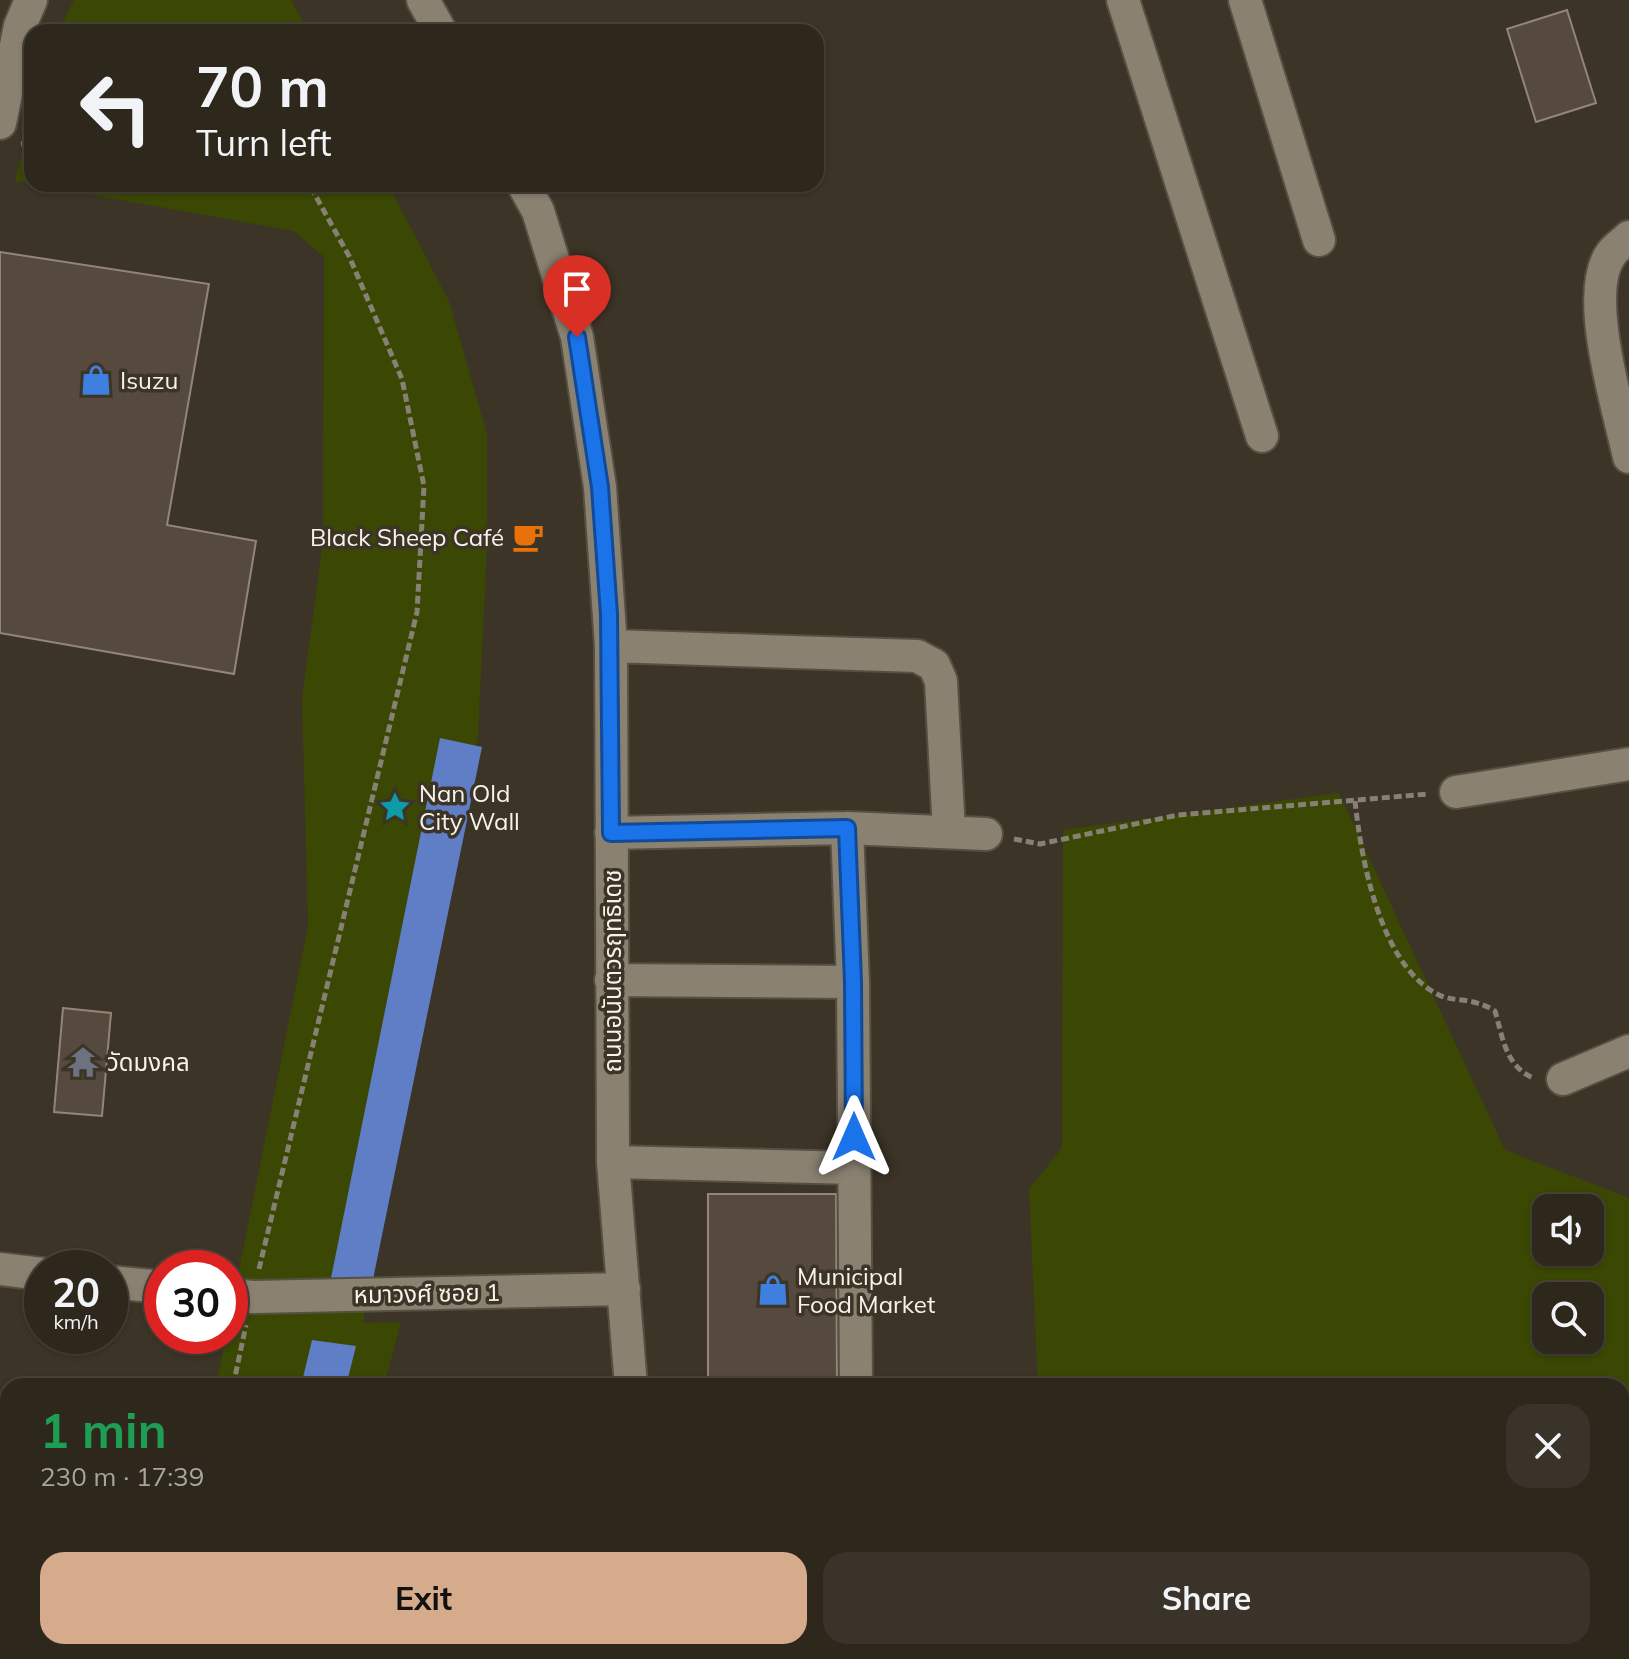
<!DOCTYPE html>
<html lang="en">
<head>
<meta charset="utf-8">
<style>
	:root { --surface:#2d271c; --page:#393329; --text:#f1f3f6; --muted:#a7a5a3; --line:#48443b; --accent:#d6ab8b }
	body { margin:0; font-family:Mulish,"Noto Sans Thai",sans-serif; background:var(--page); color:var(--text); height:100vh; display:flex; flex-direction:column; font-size:30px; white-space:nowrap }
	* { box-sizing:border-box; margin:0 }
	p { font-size:26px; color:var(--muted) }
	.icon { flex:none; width:44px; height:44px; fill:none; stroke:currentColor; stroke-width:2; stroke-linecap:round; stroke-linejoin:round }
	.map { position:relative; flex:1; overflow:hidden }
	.panel { position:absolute; left:0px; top:1378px; width:1630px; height:282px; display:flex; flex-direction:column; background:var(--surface); border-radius:24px 24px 0 0; box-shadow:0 2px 6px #0004,0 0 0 2px var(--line) }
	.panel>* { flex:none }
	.banner { position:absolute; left:24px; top:24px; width:800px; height:168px; border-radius:24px; box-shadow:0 2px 6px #0004,0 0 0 2px var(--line); background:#2d271c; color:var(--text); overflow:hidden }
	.buttons { position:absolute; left:1532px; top:1194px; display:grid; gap:16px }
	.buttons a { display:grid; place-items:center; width:72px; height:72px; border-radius:16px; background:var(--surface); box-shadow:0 2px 6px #0004,0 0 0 2px var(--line); font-size:40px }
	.speed { position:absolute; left:24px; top:1250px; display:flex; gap:16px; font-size:40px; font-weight:700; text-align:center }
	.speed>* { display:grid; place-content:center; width:104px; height:104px; border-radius:50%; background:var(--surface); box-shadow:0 2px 6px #0004,0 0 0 2px var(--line); line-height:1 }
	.speed small { font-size:20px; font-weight:400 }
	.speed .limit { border:12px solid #d22; background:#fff; color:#111 }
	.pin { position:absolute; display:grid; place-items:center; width:68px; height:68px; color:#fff; margin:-82px -34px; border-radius:50% 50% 50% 0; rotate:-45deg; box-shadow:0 0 8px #0007 }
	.pin .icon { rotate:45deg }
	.me { position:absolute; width:88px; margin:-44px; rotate:0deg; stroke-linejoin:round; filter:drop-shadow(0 0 6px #0008) }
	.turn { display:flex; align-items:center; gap:28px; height:168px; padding:0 40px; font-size:36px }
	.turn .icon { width:104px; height:104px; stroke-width:2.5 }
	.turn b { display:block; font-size:56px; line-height:68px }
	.round { display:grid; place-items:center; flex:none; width:84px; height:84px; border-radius:24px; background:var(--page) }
	.headline { display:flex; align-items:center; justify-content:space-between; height:136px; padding:0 40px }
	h1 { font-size:48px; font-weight:700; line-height:60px; color:#1e9e55 }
	.action { display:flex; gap:16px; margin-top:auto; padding:16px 40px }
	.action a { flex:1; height:92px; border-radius:24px; background:var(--accent); color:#111; font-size:32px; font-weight:700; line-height:92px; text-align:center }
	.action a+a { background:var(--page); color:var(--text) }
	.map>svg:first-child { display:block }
</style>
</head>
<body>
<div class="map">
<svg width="1629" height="1659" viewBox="0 0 1629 1659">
	<rect width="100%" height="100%" fill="#3c3426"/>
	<path fill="#3a4803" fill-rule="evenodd" d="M74 0H291L308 32H58Z
		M32 115V184H388L449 301 487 434V545L478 737 363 1323 401 1322 384 1386H216L226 1336H230V1315L308 926 302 699 323 541 324 257 294 231 15 181Z
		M1339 793 1505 1150 1629 1198V1659H1052L1051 1652H1622V1386H1038L1029 1189 1062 1148 1063 830ZM1546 1208H1590V1252H1546ZM1546 1296H1590V1340H1546Z
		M165 1652H313L311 1659H163Z"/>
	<path fill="#5f7ec5" d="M440 738 482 747 370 1294 329 1288Z
		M312 1340 356 1346 346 1386H301Z"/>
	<path fill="#554a3d" stroke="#938678" stroke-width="2" d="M1567 10 1596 103 1536 122 1507 29Z
		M0 252 209 284 167 525 256 541 234 674 0 633Z
		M63 1008 111 1013 102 1116 54 1112Z
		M708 1194H836L837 1386H708Z"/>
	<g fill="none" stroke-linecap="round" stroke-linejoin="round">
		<defs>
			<path id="minor" d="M423 0 441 32
				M1123 0 1262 436
				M1245 0 1319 240
				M0 123 20 26 31 0
				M523 184 538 211 577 337 600 487 611 646 613 1162 631 1386
				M1629 237C1623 243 1615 248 1611 254 1582 294 1619 410 1629 457
				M611 646 917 656 934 665 941 681 949 832
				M1456 792 1629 764
				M847 828 853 982 856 1386
				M611 833 847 828 986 834
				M611 980 853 982
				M1563 1079 1629 1051
				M613 1162 854 1168
				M0 1269 42 1274
				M110 1282 162 1287
				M230 1295 253 1297 624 1289
				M638 1659V1652"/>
		</defs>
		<use href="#minor" stroke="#565043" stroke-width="36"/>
		<path stroke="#878074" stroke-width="5" stroke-dasharray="8 4" stroke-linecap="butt" d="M21 144 32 143
			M1355 801C1361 859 1380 964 1437 994 1454 1003 1471 996 1495 1011 1503 1038 1505 1065 1533 1078
			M1014 839 1040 844 1178 815 1428 794
			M259 1269 417 612 424 486 402 379 349 256 309 184
			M233 1386 246 1325
			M174 1659 175 1652"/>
		<use href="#minor" stroke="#8a8171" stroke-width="32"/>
	</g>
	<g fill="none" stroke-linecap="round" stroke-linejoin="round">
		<defs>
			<path id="route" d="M577 337 600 487 609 614 611 833 847 828 853 982 854 1137"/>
		</defs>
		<use href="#route" stroke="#114b97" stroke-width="20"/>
		<use href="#route" stroke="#1a73e8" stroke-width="14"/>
	</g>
	<defs>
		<symbol id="shop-bare" viewBox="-9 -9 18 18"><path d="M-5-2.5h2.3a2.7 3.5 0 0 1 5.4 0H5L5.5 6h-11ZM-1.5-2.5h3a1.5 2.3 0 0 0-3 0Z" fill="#3f7fe0" stroke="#3c3426" stroke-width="2.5" paint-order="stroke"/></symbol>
		<symbol id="cafe-bare" viewBox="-9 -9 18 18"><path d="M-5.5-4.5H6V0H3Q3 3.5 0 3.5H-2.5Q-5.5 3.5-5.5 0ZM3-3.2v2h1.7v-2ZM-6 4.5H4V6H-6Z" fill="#e8710a" stroke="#3c3426" stroke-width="2.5" paint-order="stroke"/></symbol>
		<symbol id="sight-bare" viewBox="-9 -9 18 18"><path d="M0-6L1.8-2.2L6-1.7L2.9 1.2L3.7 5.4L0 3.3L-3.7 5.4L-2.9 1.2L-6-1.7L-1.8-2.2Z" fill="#0f9aa8" stroke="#3c3426" stroke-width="2.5" paint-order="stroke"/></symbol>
		<symbol id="temple-bare" viewBox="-9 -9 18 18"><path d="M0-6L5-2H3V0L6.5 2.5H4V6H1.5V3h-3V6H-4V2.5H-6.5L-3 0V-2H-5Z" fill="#6b7280" stroke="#3c3426" stroke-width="2.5" paint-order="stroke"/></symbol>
	</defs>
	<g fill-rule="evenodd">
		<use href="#shop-bare" x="74" y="358" width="44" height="44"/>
		<use href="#cafe-bare" x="506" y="515" width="44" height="44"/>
		<use href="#sight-bare" x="373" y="785" width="44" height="44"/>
		<use href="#temple-bare" x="61" y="1040" width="44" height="44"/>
		<use href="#shop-bare" x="751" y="1268" width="44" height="44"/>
	</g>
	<g text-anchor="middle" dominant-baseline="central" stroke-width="7" stroke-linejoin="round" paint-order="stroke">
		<g font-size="24" fill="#f8f3ea" stroke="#3c3426" text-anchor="start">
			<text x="120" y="380">Isuzu</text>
			<text x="504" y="537" text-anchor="end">Black Sheep Café</text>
			<text x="419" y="793">Nan Old<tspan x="419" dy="28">City Wall</tspan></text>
			<text x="107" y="1062">วัดมงคล</text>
			<text x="797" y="1276">Municipal<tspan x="797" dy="28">Food Market</tspan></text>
		</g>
		<g font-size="24" fill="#f8f3ea" stroke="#3c3426">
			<text transform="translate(612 971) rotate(-90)">ถนนอนันตวรฤทธิเดช</text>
			<text transform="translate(427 1293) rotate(-1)">หมาวงศ์ ซอย 1</text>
		</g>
	</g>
</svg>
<div class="buttons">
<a><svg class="icon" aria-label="sound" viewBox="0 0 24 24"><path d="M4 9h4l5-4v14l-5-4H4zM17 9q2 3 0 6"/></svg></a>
<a><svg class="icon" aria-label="search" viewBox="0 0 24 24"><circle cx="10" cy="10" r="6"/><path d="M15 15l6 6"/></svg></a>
</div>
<div class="speed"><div>20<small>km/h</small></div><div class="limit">30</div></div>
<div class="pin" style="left:577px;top:337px;background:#d93025"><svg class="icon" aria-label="arrive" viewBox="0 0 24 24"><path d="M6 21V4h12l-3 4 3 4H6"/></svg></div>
<svg class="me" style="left:854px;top:1137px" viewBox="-20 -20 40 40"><path d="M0-17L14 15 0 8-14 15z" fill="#1a73e8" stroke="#fff" stroke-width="4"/></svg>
<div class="banner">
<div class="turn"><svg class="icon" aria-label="left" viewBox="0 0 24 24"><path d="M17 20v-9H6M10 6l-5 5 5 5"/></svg><div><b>70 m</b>Turn left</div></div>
</div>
<section class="panel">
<div class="headline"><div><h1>1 min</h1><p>230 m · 17:39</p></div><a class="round"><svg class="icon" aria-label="close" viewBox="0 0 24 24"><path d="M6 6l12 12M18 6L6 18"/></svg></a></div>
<div class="action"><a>Exit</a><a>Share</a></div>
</section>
</div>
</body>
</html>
